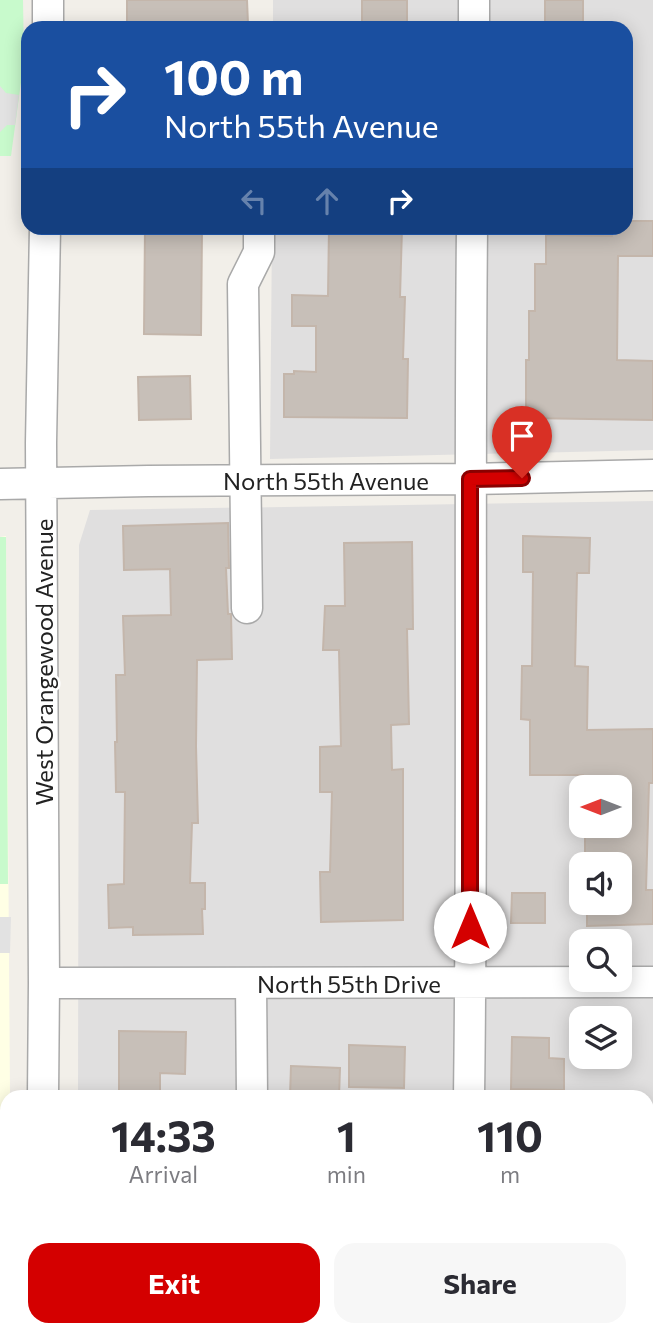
<!DOCTYPE html>
<html lang="en">
<head>
<meta charset="utf-8">
<style>
	:root { --surface:#fff; --page:#f7f7f7; --text:#2b2b33; --muted:#7c7c81; --accent:#d40000 }
	body { margin:0; font-family:Commissioner,sans-serif; background:var(--page); color:var(--text); height:100vh; display:flex; flex-direction:column; font-size:26px; white-space:nowrap }
	* { box-sizing:border-box; margin:0 }
	p { font-size:23px; color:var(--muted) }
	.icon { flex:none; width:38px; height:38px; fill:none; stroke:currentColor; stroke-width:2; stroke-linecap:round; stroke-linejoin:round }
	.map { position:relative; flex:1; overflow:hidden }
	.side { position:absolute; left:0px; top:1090px; width:654px; height:247px; display:flex; flex-direction:column; background:var(--surface); border-radius:21px 21px 0 0; box-shadow:0 4px 18px #0003 }
	.side>* { flex:none }
	.top-card { position:absolute; left:21px; top:21px; width:612px; height:214px; border-radius:21px; box-shadow:0 4px 18px #0003; background:#1a4fa0; color:#fff; overflow:hidden }
	.needle { width:46px; rotate:270deg }
	.fabs { position:absolute; left:569px; top:775px; display:grid; gap:14px }
	.fabs a { display:grid; place-items:center; width:63px; height:63px; border-radius:14px; background:var(--surface); box-shadow:0 4px 18px #0003; font-size:35px }
	.pin { position:absolute; display:grid; place-items:center; width:60px; height:60px; color:#fff; margin:-72px -30px; border-radius:50% 50% 50% 0; rotate:-45deg; box-shadow:0 0 7px #0007 }
	.pin .icon { rotate:45deg }
	.me { position:absolute; width:77px; margin:-38px; rotate:0deg; stroke-linejoin:round; filter:drop-shadow(0 0 5px #0008) }
	.turn { display:flex; align-items:center; gap:24px; height:147px; padding:0 28px; font-size:32px }
	.turn .icon { width:91px; height:91px; stroke-width:2.5 }
	.turn b { display:block; font-size:49px; line-height:60px }
	.lanes { display:flex; align-items:center; height:66px; padding:0 28px; background:#0003; justify-content:center; gap:35px; direction:ltr }
	.lanes .off { opacity:.35 }
	.eta { display:flex; justify-content:space-evenly; align-items:center; height:119px; text-align:center }
	.eta b { font-size:42px; font-weight:700; line-height:49px }
	.button { display:flex; gap:14px; margin-top:auto; padding:14px 28px }
	.button a { flex:1; height:80px; border-radius:21px; background:var(--accent); color:#fff; font-size:28px; font-weight:700; line-height:80px; text-align:center }
	.button a+a { background:var(--page); color:var(--text) }
	.map>svg:first-child { display:block }
</style>
</head>
<body>
<div class="map">
<svg width="653" height="1336" viewBox="0 0 653 1336">
	<rect width="100%" height="100%" fill="#f2efe9"/>
	<path fill="#e0dfdf" fill-rule="evenodd" d="M273 0H653V450L270 459 272 228H626V28H273Z
		M653 501V1336H77V1330H648V1097H78L79 545 90 510ZM581 788H620V826H581ZM581 864H620V903H581ZM581 942H620V980H581ZM581 1018H620V1057H581Z"/>
	<path fill="#ffffe5" d="M6 536 10 1097H7V1316H0V537Z"/>
	<path fill="#c8facc" d="M0 0H23L24 60 11 156H0Z
		M0 537H6L8 884H0Z"/>
	<path fill="#e2e2e2" d="M0 86 6 93 19 95 15 125H7L0 132Z
		M0 917H11L10 953H0Z
		M0 1281H7V1316H0Z"/>
	<path fill="#c7bfb8" stroke="#c4b6ab" stroke-width="2" d="M127 0H247L248 24 167 25V28H127Z
		M362 0H407V27H362Z
		M545 0H583V28H545Z
		M626 221H653V256H618L617 360 653 361V420L526 418V360H529V311H535V264H546V235L612 236V228H626Z
		M145 228H202L201 335 144 334Z
		M329 228H402L400 297H405L403 359H408L407 418 284 417V374H294V371L316 372V326H292V295L328 296Z
		M190 376 191 419 139 420 138 377Z
		M228 523 229 568H226L228 614H231L232 659 197 660 196 746 198 823H192L190 883H205V909H202L203 934 133 935V927L109 928 108 885 124 884 125 792H116L115 742H117L116 675H125L123 616 171 615 170 569 124 570 123 526Z
		M523 536 590 538 589 573H577L575 666 588 667 587 730 653 729V783H649L646 890H653V924L587 926V903H620V854L585 853V826H620V788H582L583 775H530V720L521 719 522 666H532L533 572H523Z
		M412 542 413 629H407L409 724 391 725 392 770 403 769V920L321 922 320 872H330L332 792H320V747L341 746 339 650H323L325 606H345L344 543Z
		M512 893H545V923H511Z
		M119 1031 186 1032 185 1074 160 1073V1097H119Z
		M512 1037 549 1038V1058L564 1059V1090L511 1089Z
		M349 1045 405 1047 404 1088 349 1087Z
		M291 1066 340 1068 339 1097H290Z"/>
	<g fill="none" stroke-linecap="round" stroke-linejoin="round">
		<defs>
			<path id="minor" d="M48 28V0
				M474 28V0
				M0 484 148 481 470 479 653 475
				M247 608 243 284 259 252V228
				M44 983 653 982
				M251 983 252 1097
				M43 1097 44 983 41 443 45 228
				M469 1097C473 807 469 517 472 228
				M253 1330 254 1336
				M40 1336V1330
				M465 1336V1330"/>
		</defs>
		<use href="#minor" stroke="#a9a9a9" stroke-width="33"/>
		<use href="#minor" stroke="#fff" stroke-width="30"/>
	</g>
	<g fill="none" stroke-linecap="round" stroke-linejoin="round">
		<defs>
			<path id="route" d="M470 927V479L522 478"/>
		</defs>
		<use href="#route" stroke="#8a0000" stroke-width="18"/>
		<use href="#route" stroke="#d40000" stroke-width="12"/>
	</g>
	<g text-anchor="middle" dominant-baseline="central" stroke-width="5" stroke-linejoin="round" paint-order="stroke">
		<g font-size="24" fill="#222" stroke="#fff">
			<text x="326" y="480">North 55th Avenue</text>
			<text transform="translate(43 662) rotate(-90)">West Orangewood Avenue</text>
			<text x="349" y="983">North 55th Drive</text>
		</g>
	</g>
</svg>
<div class="fabs">
<a><svg class="needle" viewBox="-14 -14 28 28"><path d="M0-13l5 13h-10z" fill="#e53935"/><path d="M0 13l5-13h-10z" fill="#7c7c81"/></svg></a>
<a><svg class="icon" aria-label="sound" viewBox="0 0 24 24"><path d="M4 9h4l5-4v14l-5-4H4zM17 9q2 3 0 6"/></svg></a>
<a><svg class="icon" aria-label="search" viewBox="0 0 24 24"><circle cx="10" cy="10" r="6"/><path d="M15 15l6 6"/></svg></a>
<a><svg class="icon" aria-label="layers" viewBox="0 0 24 24"><path d="M12 4l9 5-9 5-9-5zM3 14l9 5 9-5"/></svg></a>
</div>
<div class="pin" style="left:522px;top:478px;background:#d93025"><svg class="icon" aria-label="arrive" viewBox="0 0 24 24"><path d="M6 21V4h12l-3 4 3 4H6"/></svg></div>
<svg class="me" style="left:470px;top:927px" viewBox="-20 -20 40 40"><circle r="19" fill="#fff"/><path d="M0-13L10 11 0 6-10 11z" fill="#d40000"/></svg>
<div class="top-card">
<div class="turn"><svg class="icon" aria-label="right" viewBox="0 0 24 24"><path d="M7 20v-9h11M14 6l5 5-5 5"/></svg><div><b>100 m</b>North 55th Avenue</div></div>
<div class="lanes"><svg class="icon off" aria-label="left" viewBox="0 0 24 24"><path d="M17 20v-9H6M10 6l-5 5 5 5"/></svg><svg class="icon off" aria-label="ahead" viewBox="0 0 24 24"><path d="M12 20V5M6 11l6-6 6 6"/></svg><svg class="icon" aria-label="right" viewBox="0 0 24 24"><path d="M7 20v-9h11M14 6l5 5-5 5"/></svg></div>
</div>
<section class="side">
<div class="eta">
<div><b>14:33</b><p>Arrival</p></div>
<div><b>1</b><p>min</p></div>
<div><b>110</b><p>m</p></div>
</div>
<div class="button"><a>Exit</a><a>Share</a></div>
</section>
</div>
</body>
</html>
